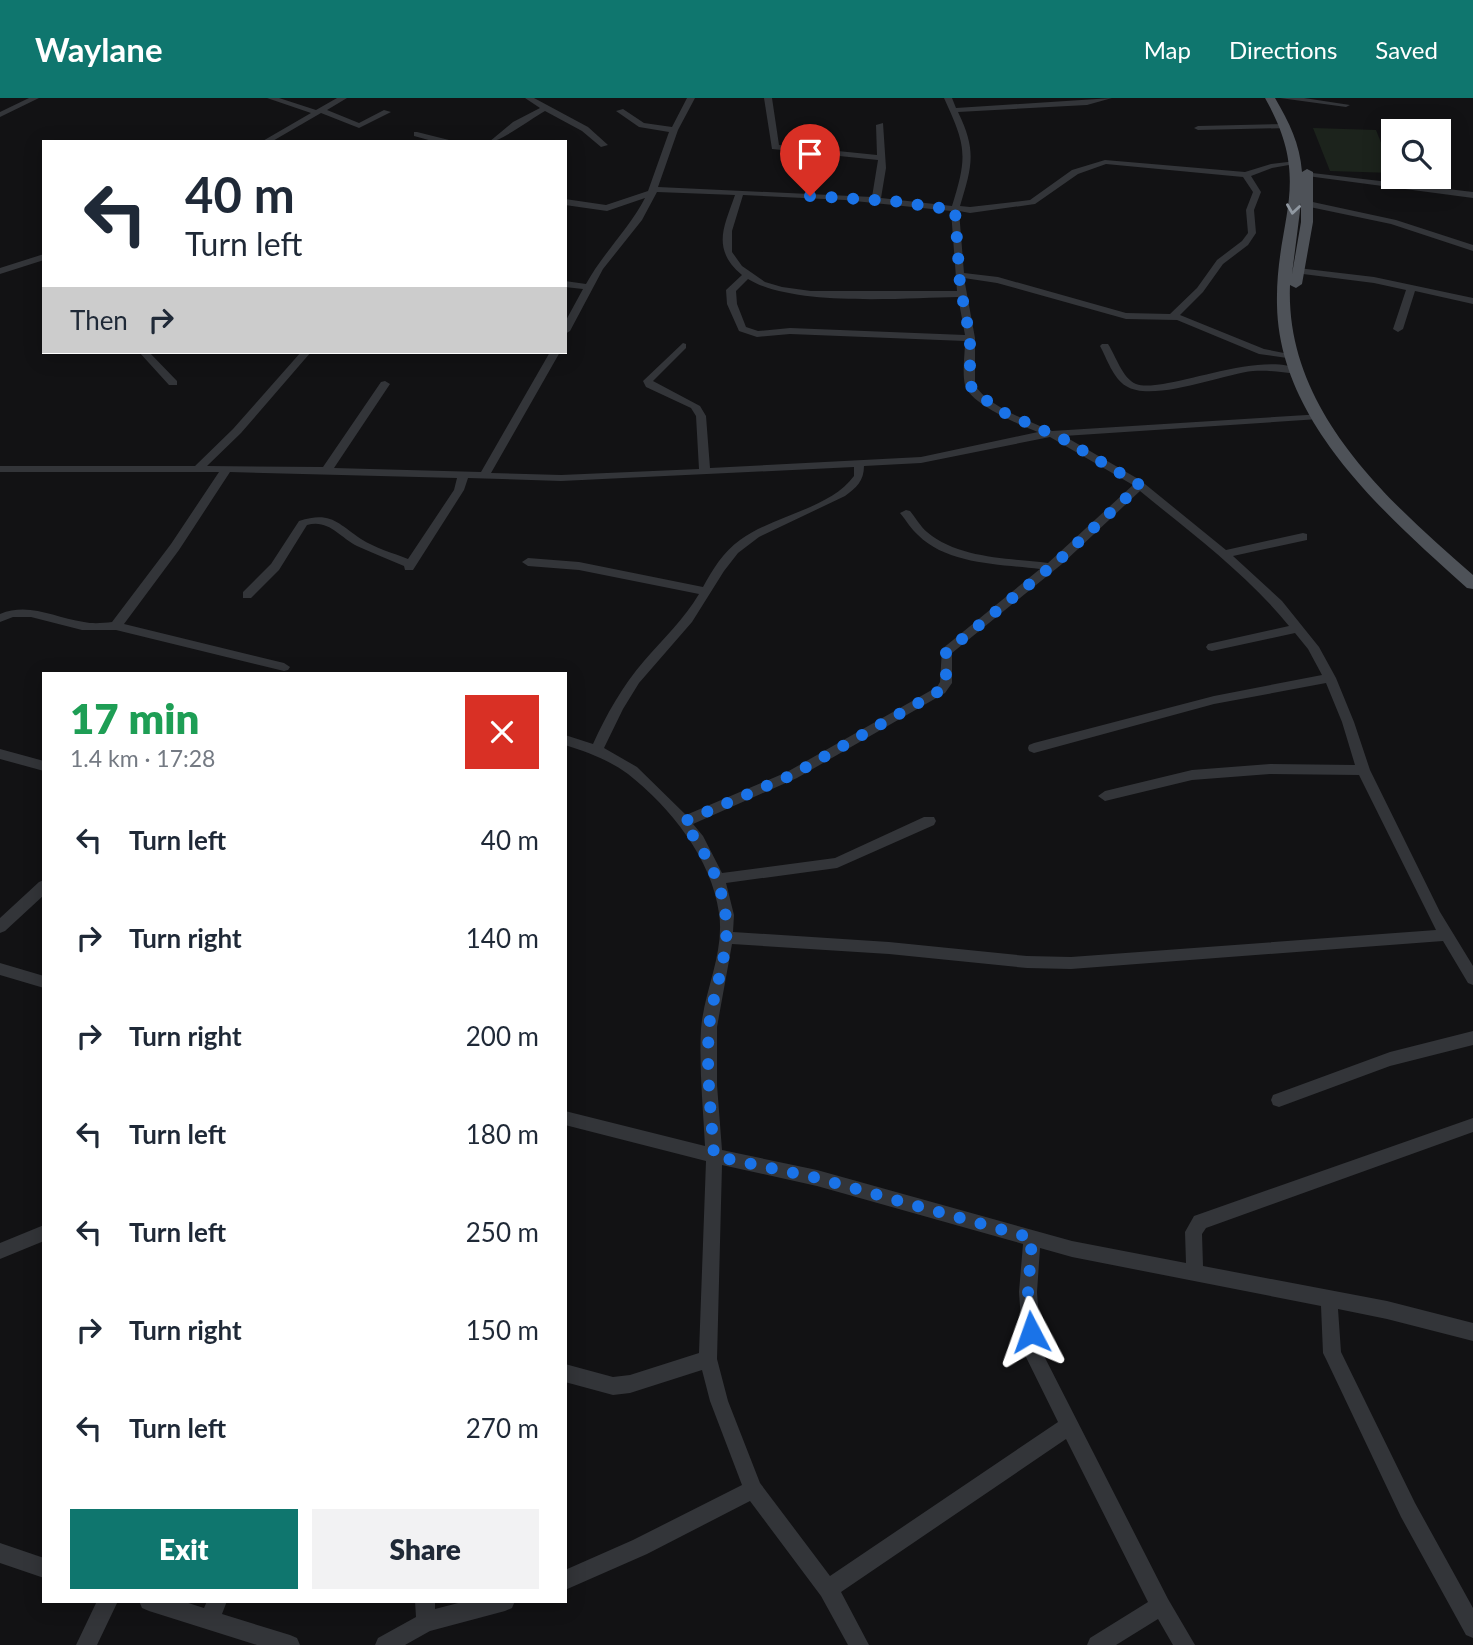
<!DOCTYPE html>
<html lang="en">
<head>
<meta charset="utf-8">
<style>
	:root { --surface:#fff; --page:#f2f2f3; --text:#1f2937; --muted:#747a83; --accent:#0f766e }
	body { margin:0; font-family:Lato,sans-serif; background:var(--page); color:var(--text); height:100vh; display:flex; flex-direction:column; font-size:26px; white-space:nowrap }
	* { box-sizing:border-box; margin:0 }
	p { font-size:23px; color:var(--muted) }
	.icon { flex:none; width:38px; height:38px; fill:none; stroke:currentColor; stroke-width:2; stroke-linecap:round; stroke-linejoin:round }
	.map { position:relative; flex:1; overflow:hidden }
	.sheet { position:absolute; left:42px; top:574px; width:525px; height:931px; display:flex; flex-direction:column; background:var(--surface); border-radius:0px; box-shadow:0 4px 18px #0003 }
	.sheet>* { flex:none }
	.hud { position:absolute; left:42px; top:42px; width:525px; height:214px; border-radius:0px; box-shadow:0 4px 18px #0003; background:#fff; color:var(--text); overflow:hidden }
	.tools { position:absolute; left:1381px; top:21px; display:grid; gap:14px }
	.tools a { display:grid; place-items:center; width:70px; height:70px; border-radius:0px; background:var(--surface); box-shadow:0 4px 18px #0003; font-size:35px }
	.pin { position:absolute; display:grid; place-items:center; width:60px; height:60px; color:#fff; margin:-72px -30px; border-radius:50% 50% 50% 0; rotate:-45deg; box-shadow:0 0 7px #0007 }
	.pin .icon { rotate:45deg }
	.me { position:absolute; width:77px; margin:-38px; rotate:356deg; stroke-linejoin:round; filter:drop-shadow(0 0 5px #0008) }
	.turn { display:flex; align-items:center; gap:24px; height:147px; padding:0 28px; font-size:32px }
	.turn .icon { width:91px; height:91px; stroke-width:2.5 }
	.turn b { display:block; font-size:49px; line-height:60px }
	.then { display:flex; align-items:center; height:66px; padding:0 28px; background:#0003; gap:14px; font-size:26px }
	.round { display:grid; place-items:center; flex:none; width:74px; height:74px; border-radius:0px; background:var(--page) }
	.summary { display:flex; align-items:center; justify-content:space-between; height:119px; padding:0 28px }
	h1 { font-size:42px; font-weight:800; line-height:52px; color:#1e9e55 }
	.primary-button { display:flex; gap:14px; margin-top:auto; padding:14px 28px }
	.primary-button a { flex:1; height:80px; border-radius:0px; background:var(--accent); color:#fff; font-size:28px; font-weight:800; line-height:80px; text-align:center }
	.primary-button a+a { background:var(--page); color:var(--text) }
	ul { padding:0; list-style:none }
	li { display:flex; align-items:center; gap:21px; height:98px; padding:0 28px }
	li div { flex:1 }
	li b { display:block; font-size:26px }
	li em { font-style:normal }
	header { display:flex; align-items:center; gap:42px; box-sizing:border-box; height:98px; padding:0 35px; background:var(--accent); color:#fff }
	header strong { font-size:33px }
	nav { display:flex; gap:38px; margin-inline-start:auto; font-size:24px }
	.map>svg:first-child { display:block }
</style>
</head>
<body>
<header>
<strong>Waylane</strong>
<nav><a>Map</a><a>Directions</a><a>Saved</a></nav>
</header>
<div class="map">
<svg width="1473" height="1547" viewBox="0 0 1473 1547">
	<rect width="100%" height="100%" fill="#121214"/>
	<path fill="#1c231c" d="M1313 30 1376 32 1393 75 1330 73Z"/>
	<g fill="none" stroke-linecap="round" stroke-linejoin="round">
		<path fill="#333539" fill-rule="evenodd" d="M29 0H39L0 19V14Z
			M267 0H279L316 12 337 0H347L327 12 359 25 384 12 391 14 359 30 321 15 271 44H261L311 15Z
			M525 0H534L588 29 608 47 601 49 582 33 545 13C532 20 501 44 489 44L513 24 540 10Z
			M687 0H695L678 32 658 89 872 99 878 62 772 51 764 0H772L779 47 877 57 876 27 883 25 886 70 881 100 952 108C968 57 966 48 944 0H952L956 10 1112 0 1087 7 958 14C977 53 972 68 960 108L970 109 1030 102 1072 72 1105 62 1245 74 1271 66 1296 63 1300 65 1272 70 1251 78 1261 94 1254 112 1256 135 1248 147 1223 166 1203 194 1180 217 1264 251 1294 257V261L1259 256 1177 222 1126 221 997 185 964 180 975 240V287C987 308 1030 324 1052 333L1323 316V320L1319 321 1064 338 1140 382 1226 452 1303 435 1307 436V442L1233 458 1282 503 1319 549 1336 580 1354 624 1370 672 1440 814 1473 868V887L1468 885 1443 843 1071 871 1027 870 889 856 732 846 717 929V987L722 1052 817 1072 1072 1143 1186 1165 1185 1134 1194 1118 1473 1020V1034L1206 1130 1202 1136 1203 1168 1387 1203 1473 1225V1243L1387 1221 1338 1211 1341 1254 1415 1405 1473 1510V1540L1466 1537 1401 1419 1326 1261 1323 1255 1321 1208 1072 1159 1040 1150 1037 1194 1041 1252 1168 1501 1195 1547H1173L1158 1521 1116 1547H1087L1090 1540 1148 1504 1066 1341 841 1494 869 1547H848L821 1498 750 1403 647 1456 565 1492V1472L633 1442 742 1387 710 1303 702 1272 630 1295 613 1297 565 1284V1266L613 1279 630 1277 699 1255 706 1063 565 1027V1013L705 1048C703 1009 699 970 701 931 704 893 725 854 719 815 712 761 670 709 628 676 609 662 587 654 565 647V637L593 646C606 617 623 587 644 563 663 541 684 521 699 496L579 472 528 468 522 464 528 460 579 464 703 489C713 471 723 454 740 442 772 418 830 411 854 378V369L561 383 468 380 464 392 413 472H405L404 468C388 461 372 455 357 448 339 439 329 421 307 427L279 472 251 500H243V494L271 466 299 423C331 413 337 425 361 441 375 450 393 455 408 461L454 392 457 380 230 374 179 452 124 526 284 565 290 569 288 572 284 573 116 532H82L31 519H13L0 524V516C30 504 54 520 84 524 93 526 103 525 112 524L171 446 219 374H0V368H195L233 331 301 254H311L241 335 207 368 323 369 381 284 385 283 390 286 334 370 481 374 550 254H560L491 375 561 377 699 371 696 318 691 310 646 289 643 283 683 245 686 246V250L653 283 700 308 706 318 710 370 921 359 1038 334C1020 327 970 306 965 287 962 274 965 256 965 243L790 236 757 239 739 233 727 206 726 192 742 177C711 151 724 129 735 97L657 94 642 122 603 171 570 233 565 236V224L583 191 565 189V183L586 186C603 155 629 131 645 100L607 113 565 107V101L606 107 648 93 669 34 639 29 616 13 623 11 644 25 672 29ZM1106 66 1243 79 1253 94 1246 112 1248 135 1242 143 1217 162 1197 190 1170 216 1126 215 998 179 964 175 959 113 970 115 1035 106 1078 76ZM743 97 845 102 951 113 957 193H811L782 189 765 184 742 168 732 154V133ZM748 181C793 209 903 200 958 199L965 237 790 230 758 233 746 229 737 206 736 193ZM1050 339 1133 387 1048 465C1009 460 959 461 927 434 920 428 916 420 910 413L906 412 900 415C906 422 911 431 918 437 948 467 1001 466 1040 471L942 551 940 584 937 589 787 674 686 717 637 669 604 650 623 611 639 585 692 524 724 473 738 455 759 439 845 398C856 390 864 383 864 368L921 365ZM1140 393C1191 435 1247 476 1289 528L1208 546 1206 549 1208 552 1212 553 1295 535 1308 551 1322 577 1214 598 1034 645 1029 647 1028 650 1029 653 1034 655 1214 606 1326 585 1342 624 1355 667 1270 666 1192 672 1105 693 1098 698 1105 703 1192 682 1270 676 1359 677 1436 832 1071 859 1027 858 889 844 733 834 734 817 726 785 837 770 934 727 936 723 934 719H924L835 760 722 775 703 738 693 726 797 680 945 595 952 585V555L1062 466ZM722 1067 817 1088 1023 1146 1019 1194 1023 1253 1058 1324 830 1478 760 1385 728 1303 717 1261Z
			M1280 0H1304L1350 7 1346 9Z
			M1286 26 1290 28 1289 30 1198 32 1194 30 1198 28Z
			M417 34 449 42 450 44H436L414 38V34Z
			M1304 74 1473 94V100L1307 78H1304Z
			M1308 103 1396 122 1473 147V153L1391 126 1305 108 1304 106Z
			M44 156V162L0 176V170Z
			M1298 170 1374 179 1473 200V206L1415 193 1403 231 1398 234 1393 231 1406 192 1374 185 1295 175 1293 173Z
			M1102 246H1108C1116 258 1122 280 1136 286 1144 289 1155 287 1163 286 1198 281 1271 254 1301 273L1296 276C1282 274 1268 272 1253 273 1223 276 1152 305 1126 288 1113 280 1107 261 1100 248Z
			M139 254H149L177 283V287H169Z
			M0 651 44 663V673L0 661Z
			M44 782V797L5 833 0 835V820L39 784Z
			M0 865 44 878V890L0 877Z
			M1473 933V947L1390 968 1279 1009 1273 1007 1271 1002 1273 997 1390 954Z
			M44 1127V1143L0 1161V1145Z
			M0 1445 44 1460V1480L0 1465Z
			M97 1503H118L97 1547H76Z
			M139 1503H182L204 1510 207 1503H227L222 1516 290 1537 297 1540 300 1547H257L149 1513 142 1510Z
			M415 1503H435V1511L466 1503H515L512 1510 505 1513 430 1533 405 1547H375L378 1540 416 1519Z"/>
		<path fill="#4e5258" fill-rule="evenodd" d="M1265 0H1275C1289 24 1300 46 1302 74L1307 71 1313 74V124L1302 186 1296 190 1290 187C1285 312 1387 402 1473 477V491L1467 490C1386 417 1279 325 1277 207 1275 121 1314 86 1265 0ZM1301 105V124L1292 176Z"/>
	</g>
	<defs><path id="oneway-chevron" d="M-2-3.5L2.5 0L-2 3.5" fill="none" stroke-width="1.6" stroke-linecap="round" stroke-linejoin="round" transform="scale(1.75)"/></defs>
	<use stroke="#9199a2" href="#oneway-chevron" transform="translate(1293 111) rotate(98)"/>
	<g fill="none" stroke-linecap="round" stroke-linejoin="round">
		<path stroke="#1a73e8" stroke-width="12" stroke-dasharray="0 21.6" d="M810 98 892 103 955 112 960 187 970 240V286L974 294 1005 315 1065 342 1140 387 1058 463 946 554V585L941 592 792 677 683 724C714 764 735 810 723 862 719 884 711 907 709 930 706 972 711 1015 714 1058L817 1080 1032 1140 1028 1195 1031 1234"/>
	</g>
</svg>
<div class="tools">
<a><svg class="icon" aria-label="search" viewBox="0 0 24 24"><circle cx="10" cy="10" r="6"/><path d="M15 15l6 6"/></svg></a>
</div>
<div class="pin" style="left:810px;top:98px;background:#d93025"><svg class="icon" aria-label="arrive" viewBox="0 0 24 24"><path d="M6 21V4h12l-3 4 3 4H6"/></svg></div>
<svg class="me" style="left:1031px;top:1234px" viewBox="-20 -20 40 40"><path d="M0-17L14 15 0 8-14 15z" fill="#1a73e8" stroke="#fff" stroke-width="4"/></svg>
<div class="hud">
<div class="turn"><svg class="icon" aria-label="left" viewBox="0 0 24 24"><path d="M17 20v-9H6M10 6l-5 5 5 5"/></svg><div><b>40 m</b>Turn left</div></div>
<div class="then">Then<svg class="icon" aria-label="right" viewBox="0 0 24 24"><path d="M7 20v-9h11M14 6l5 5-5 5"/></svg></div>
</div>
<section class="sheet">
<div class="summary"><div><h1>17 min</h1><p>1.4 km · 17:28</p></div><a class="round" style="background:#d93025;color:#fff"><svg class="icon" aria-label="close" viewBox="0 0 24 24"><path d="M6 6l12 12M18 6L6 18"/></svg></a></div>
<ul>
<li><svg class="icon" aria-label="left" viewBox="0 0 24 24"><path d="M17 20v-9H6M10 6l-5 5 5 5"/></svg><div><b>Turn left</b></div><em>40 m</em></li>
<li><svg class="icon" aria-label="right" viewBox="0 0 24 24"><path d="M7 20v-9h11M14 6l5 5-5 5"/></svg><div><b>Turn right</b></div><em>140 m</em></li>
<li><svg class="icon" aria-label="right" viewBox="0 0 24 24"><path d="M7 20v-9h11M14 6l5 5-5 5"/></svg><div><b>Turn right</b></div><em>200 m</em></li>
<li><svg class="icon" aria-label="left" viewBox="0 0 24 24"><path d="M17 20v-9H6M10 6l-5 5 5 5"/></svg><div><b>Turn left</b></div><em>180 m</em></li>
<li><svg class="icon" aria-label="left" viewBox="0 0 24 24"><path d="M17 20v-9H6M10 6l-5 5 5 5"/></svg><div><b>Turn left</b></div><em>250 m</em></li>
<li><svg class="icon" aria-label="right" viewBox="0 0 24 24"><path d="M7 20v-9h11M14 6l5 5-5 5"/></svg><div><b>Turn right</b></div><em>150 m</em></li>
<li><svg class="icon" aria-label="left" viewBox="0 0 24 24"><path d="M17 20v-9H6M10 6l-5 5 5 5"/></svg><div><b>Turn left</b></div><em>270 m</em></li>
</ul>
<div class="primary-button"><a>Exit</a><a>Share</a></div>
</section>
</div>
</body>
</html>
